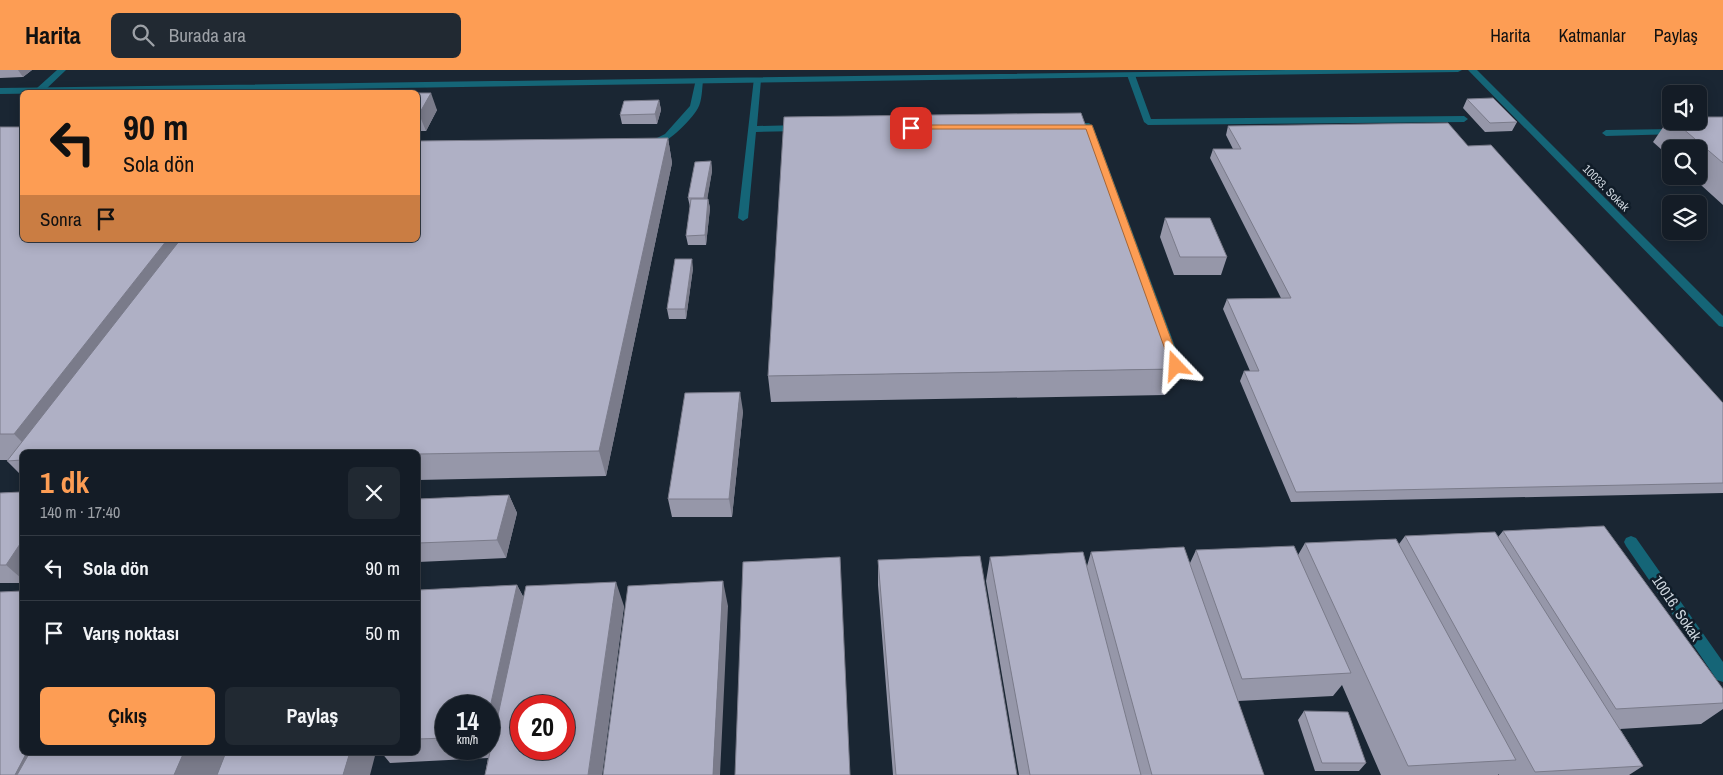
<!DOCTYPE html>
<html lang="tr">
<head>
<meta charset="utf-8">
<style>
	:root { --surface:#141c26; --page:#212932; --text:#f1f3f6; --muted:#9da1a7; --line:#333a43; --accent:#fd9d54 }
	body { margin:0; font-family:"Archivo Narrow",sans-serif; background:var(--page); color:var(--text); height:100vh; display:flex; flex-direction:column; font-size:19px; white-space:nowrap }
	* { box-sizing:border-box; margin:0 }
	p { font-size:16px; color:var(--muted) }
	.icon { flex:none; width:28px; height:28px; fill:none; stroke:currentColor; stroke-width:2; stroke-linecap:round; stroke-linejoin:round }
	.map { position:relative; flex:1; overflow:hidden }
	.sheet { position:absolute; left:20px; top:380px; width:400px; height:305px; display:flex; flex-direction:column; background:var(--surface); border-radius:8px; box-shadow:0 2px 12px #0003,0 0 0 1px var(--line) }
	.sheet>* { flex:none }
	.banner { position:absolute; left:20px; top:20px; width:400px; height:152px; border-radius:8px; box-shadow:0 2px 12px #0003,0 0 0 1px var(--line); background:#fd9d54; color:#111; overflow:hidden }
	.controls { position:absolute; left:1662px; top:15px; display:grid; gap:10px }
	.controls a { display:grid; place-items:center; width:45px; height:45px; border-radius:8px; background:var(--surface); box-shadow:0 2px 12px #0003,0 0 0 1px var(--line); font-size:25px }
	.speed { position:absolute; left:435px; top:625px; display:flex; gap:10px; font-size:25px; font-weight:700; text-align:center }
	.speed>* { display:grid; place-content:center; width:65px; height:65px; border-radius:50%; background:var(--surface); box-shadow:0 2px 12px #0003,0 0 0 1px var(--line); line-height:1 }
	.speed small { font-size:12px; font-weight:400 }
	.speed .limit { border:8px solid #d22; background:#fff; color:#111 }
	.pin { position:absolute; display:grid; place-items:center; width:42px; height:42px; color:#fff; margin:-21px; border-radius:10px; box-shadow:0 2px 8px #0006 }
	.me { position:absolute; width:55px; margin:-28px; rotate:340deg; stroke-linejoin:round; filter:drop-shadow(0 0 4px #0008) }
	.turn { display:flex; align-items:center; gap:18px; height:105px; padding:0 20px; font-size:22px }
	.turn .icon { width:65px; height:65px; stroke-width:2.5 }
	.turn b { display:block; font-size:35px; line-height:42px }
	.then { display:flex; align-items:center; height:48px; padding:0 20px; background:#0003; gap:10px; font-size:19px }
	.round { display:grid; place-items:center; flex:none; width:52px; height:52px; border-radius:8px; background:var(--page) }
	.headline { display:flex; align-items:center; justify-content:space-between; height:85px; padding:0 20px }
	h1 { font-size:30px; font-weight:800; line-height:38px; color:var(--accent) }
	.button { display:flex; gap:10px; margin-top:auto; padding:10px 20px }
	.button a { flex:1; height:58px; border-radius:8px; background:var(--accent); color:#111; font-size:20px; font-weight:800; line-height:58px; text-align:center }
	.button a+a { background:var(--page); color:var(--text) }
	ul { padding:0; list-style:none }
	li { display:flex; align-items:center; gap:15px; height:65px; padding:0 20px; border-top:1px solid var(--line) }
	li div { flex:1 }
	li b { display:block; font-size:19px }
	li em { font-style:normal }
	header { display:flex; align-items:center; gap:30px; box-sizing:border-box; height:70px; padding:0 25px; background:var(--accent); color:#111 }
	header strong { font-size:24px }
	nav { display:flex; gap:28px; margin-inline-start:auto; font-size:18px }
	.search { width:350px; height:45px; background:var(--page); display:flex; align-items:center; gap:12px; box-sizing:border-box; padding:0 18px; border-radius:8px; color:var(--muted); font-size:19px }
	.map>svg:first-child { display:block }
</style>
</head>
<body>
<header>
<strong>Harita</strong>
<div class="search"><svg class="icon" aria-label="search" viewBox="0 0 24 24"><circle cx="10" cy="10" r="6"/><path d="M15 15l6 6"/></svg>Burada ara</div>
<nav><a>Harita</a><a>Katmanlar</a><a>Paylaş</a></nav>
</header>
<div class="map">
<svg width="1723" height="705" viewBox="0 0 1723 705">
	<rect width="100%" height="100%" fill="#1a2633"/>
	<g fill="none" stroke-linecap="round" stroke-linejoin="round">
		<path fill="#156577" fill-rule="evenodd" d="M57 0H66L43 22H37V18Z
			M1128 3 1135 5 1151 49 1464 46 1468 49 1464 52 1148 55 1144 52 1127 5Z
			M754 8 761 10 757 56 800 55 804 58 800 61 756 62 748 148 743 151 738 148Z
			M696 9 703 11C702 19 702 31 698 38 691 51 662 80 647 77V73L665 64 690 36Z
			M1070 53H1089L1093 56 1182 295 1180 298H1172L1170 295 1086 59 1067 58V54Z
			M1676 59 1679 60V64L1606 66 1602 63 1606 60Z"/>
		<path fill="#156577" fill-rule="evenodd" d="M1287 0H1462L1458 2 0 24V18Z
			M1468 0H1477L1723 246V257L1719 256Z
			M1631 466 1636 468 1723 592V612L1717 610 1626 476 1624 472 1626 468Z"/>
	</g>
	<path fill="#9697a9" fill-rule="evenodd" d="M0 0H32L23 7 0 8Z
		M418 23 437 40 426 61H418Z
		M1467 29 1517 52 1512 61 1485 62 1463 38Z
		M659 30 661 40 657 54H622L620 45Z
		M1670 47H1671V51H1699L1723 47V135L1691 106H1699V79H1671V88L1653 72Z
		M1228 56 1468 76 1723 333V423L1291 432 1240 311 1244 301H1250L1223 239 1227 229 1281 228 1210 88 1213 79H1233L1226 65Z
		M0 57 22 170 668 68 672 93 606 406 418 410V382H22V406L7 391 8 390H0Z
		M711 91 712 101 707 129H708L710 138 706 175H688L686 166 690 137 688 128Z
		M1165 148 1227 187 1221 205H1174L1160 167Z
		M693 198 686 249H669L667 239Z
		M1174 299 1165 325 771 332 768 306Z
		M743 341 732 447H672L668 429Z
		M22 422V513H0V423Z
		M509 425 517 443 506 488 418 492V429Z
		M1503 461 1723 619V639L1701 654 1620 659 1643 696 1629 705H1499V704L1498 705H1381L1342 615 1333 626 1238 631 1264 705H1019L986 511 990 487 1087 496 1091 482 1190 493 1196 480 1298 485 1305 473 1399 474 1405 466 1498 467Z
		M878 490 1017 705H893L878 515Z
		M517 515 524 528 624 536 602 705H485L488 688 390 693 381 682H418V525ZM446 636H489V679H446Z
		M1304 641 1366 693 1359 701H1315L1298 650Z"/>
	<path fill="#7a7b8a" d="M18 0H32L23 7Z
		M431 23 437 40 426 61 419 44Z
		M659 30 661 40 657 54 655 44Z
		M668 68 672 93 606 406 599 381Z
		M711 91 712 101 706 137 704 128Z
		M708 129 710 138 706 175 705 165Z
		M167 170H203L32 382 14 364Z
		M692 189 693 198 686 249 685 239Z
		M740 322 743 341 732 447 729 429Z
		M509 425 517 443 506 488 497 470Z
		M22 471V509L6 495Z
		M723 511 728 536 720 705H713Z
		M616 512 624 536 602 705H588Z
		M517 515 529 539 498 688 489 674V642Z
		M27 682H71L59 705H15Z
		M184 682H226L217 705H174Z
		M350 682H376L370 705H343Z"/>
	<path fill="#afb0c5" stroke="#7a7b8a" fill-rule="evenodd" d="M214 20 212 22H134Z
		M418 23H431L419 44H418Z
		M1493 28 1517 52 1490 53 1467 29Z
		M659 30 655 44 620 45 624 31Z
		M1081 43 1174 299 768 306 784 47Z
		M1699 47H1723V93L1674 51H1699Z
		M1448 53 1468 76 1491 75 1723 333V413L1296 422 1244 301H1259L1227 229 1291 228 1213 79H1241L1228 56Z
		M0 57H22V170H167L14 364H0Z
		M668 68 599 381 418 384V382H22V390L7 391 180 170H418V71Z
		M711 91 704 128H688L695 92Z
		M691 129H708L705 165 686 166Z
		M1165 148H1210L1227 187H1180Z
		M675 189H692L685 239H667Z
		M740 322 729 429H668L685 323Z
		M22 422V471L6 495H0V423Z
		M509 425 497 470 418 473V429Z
		M1604 456 1723 619V633L1616 639 1503 461Z
		M1495 462 1643 696 1535 702 1405 466Z
		M1396 469 1516 690 1408 696 1305 473Z
		M1294 476 1351 603 1242 609 1196 480Z
		M1184 477 1264 705H1152L1091 482Z
		M1083 482 1141 705H1030L990 487Z
		M980 486 1017 705H896L878 490Z
		M840 487 850 705H735L743 492Z
		M723 511 713 705H603L628 516Z
		M616 512 588 705H485L526 516ZM521 636H564V679H521Z
		M517 515 489 642V636H446V668L418 669V525L419 520Z
		M22 521V682H27L15 705H0V522Z
		M1304 641 1348 642 1366 693H1322Z
		M30 682H184L174 705H17Z
		M226 682H350L343 705H217Z"/>
	<path fill="#fd9d54" stroke="#a46637" d="M911 55H1092L1181 296 1180 298H1172L1171 296 1086 59H908V56Z"/>
	<g text-anchor="middle" dominant-baseline="central" stroke-width="5" stroke-linejoin="round" paint-order="stroke">
		<g font-size="12" fill="#ced6de" stroke="#111d29">
			<text transform="translate(1606 118) rotate(45)">10033. Sokak</text>
		</g>
		<g font-size="15" fill="#ced6de" stroke="#111d29">
			<text transform="translate(1677 538) rotate(56)">10016. Sokak</text>
		</g>
	</g>
</svg>
<div class="controls">
<a><svg class="icon" aria-label="sound" viewBox="0 0 24 24"><path d="M4 9h4l5-4v14l-5-4H4zM17 9q2 3 0 6"/></svg></a>
<a><svg class="icon" aria-label="search" viewBox="0 0 24 24"><circle cx="10" cy="10" r="6"/><path d="M15 15l6 6"/></svg></a>
<a><svg class="icon" aria-label="layers" viewBox="0 0 24 24"><path d="M12 4l9 5-9 5-9-5zM3 14l9 5 9-5"/></svg></a>
</div>
<div class="speed"><div>14<small>km/h</small></div><div class="limit">20</div></div>
<div class="pin" style="left:911px;top:58px;background:#d93025"><svg class="icon" aria-label="arrive" viewBox="0 0 24 24"><path d="M6 21V4h12l-3 4 3 4H6"/></svg></div>
<svg class="me" style="left:1176px;top:296px" viewBox="-20 -20 40 40"><path d="M0-17L14 15 0 8-14 15z" fill="#fd9d54" stroke="#fff" stroke-width="4"/></svg>
<div class="banner">
<div class="turn"><svg class="icon" aria-label="left" viewBox="0 0 24 24"><path d="M17 20v-9H6M10 6l-5 5 5 5"/></svg><div><b>90 m</b>Sola dön</div></div>
<div class="then">Sonra<svg class="icon" aria-label="arrive" viewBox="0 0 24 24"><path d="M6 21V4h12l-3 4 3 4H6"/></svg></div>
</div>
<section class="sheet">
<div class="headline"><div><h1>1 dk</h1><p>140 m · 17:40</p></div><a class="round"><svg class="icon" aria-label="close" viewBox="0 0 24 24"><path d="M6 6l12 12M18 6L6 18"/></svg></a></div>
<ul>
<li><svg class="icon" aria-label="left" viewBox="0 0 24 24"><path d="M17 20v-9H6M10 6l-5 5 5 5"/></svg><div><b>Sola dön</b></div><em>90 m</em></li>
<li><svg class="icon" aria-label="arrive" viewBox="0 0 24 24"><path d="M6 21V4h12l-3 4 3 4H6"/></svg><div><b>Varış noktası</b></div><em>50 m</em></li>
</ul>
<div class="button"><a>Çıkış</a><a>Paylaş</a></div>
</section>
</div>
</body>
</html>
